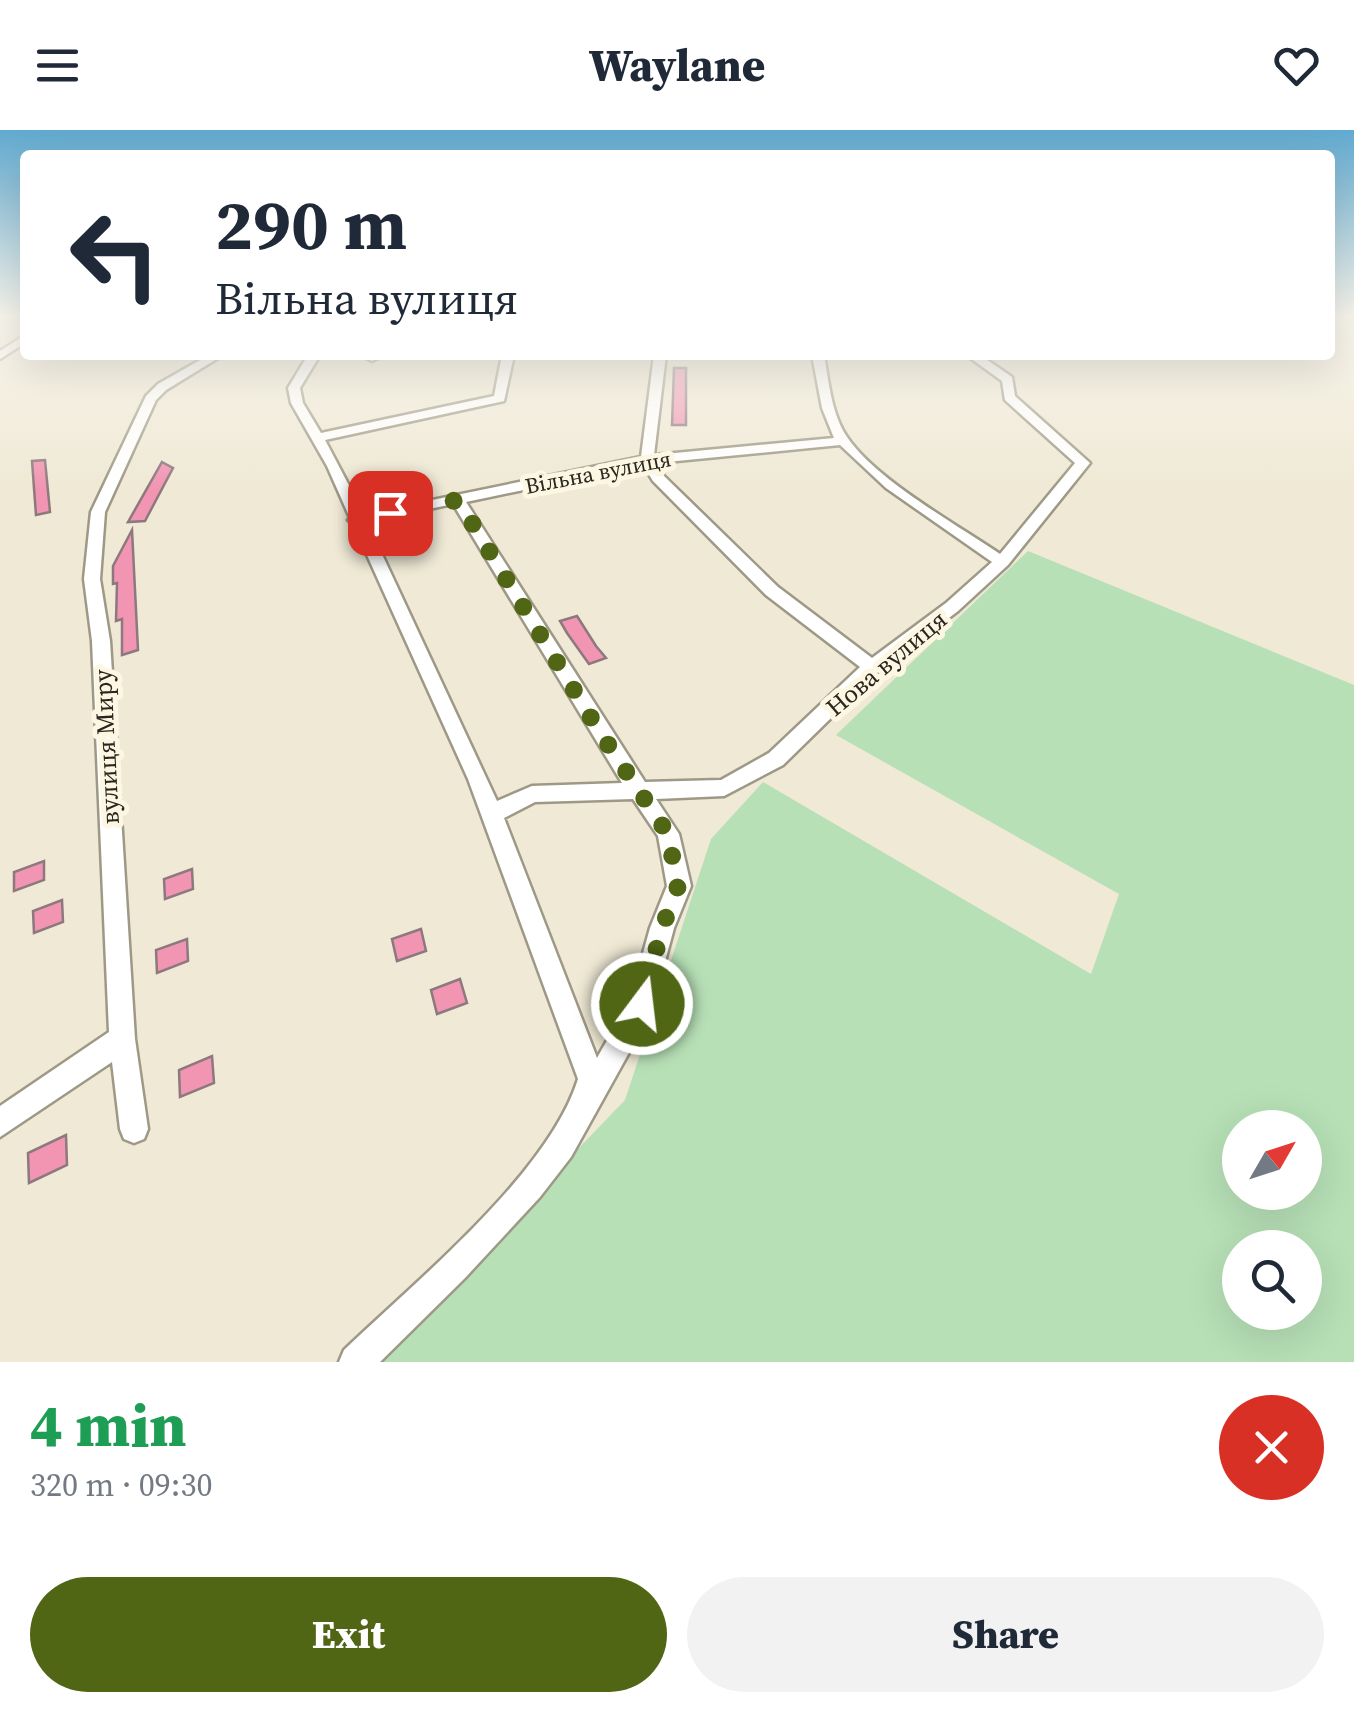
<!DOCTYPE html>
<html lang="en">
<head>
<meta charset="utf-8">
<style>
	:root { --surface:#fff; --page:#f2f2f3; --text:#1f2937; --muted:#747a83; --accent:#506614 }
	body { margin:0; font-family:"Source Serif 4",serif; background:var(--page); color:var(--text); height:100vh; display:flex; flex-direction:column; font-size:38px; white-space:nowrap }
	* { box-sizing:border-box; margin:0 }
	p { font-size:32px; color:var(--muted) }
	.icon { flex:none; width:55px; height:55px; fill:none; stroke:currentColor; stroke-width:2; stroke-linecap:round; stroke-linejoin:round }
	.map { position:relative; height:1232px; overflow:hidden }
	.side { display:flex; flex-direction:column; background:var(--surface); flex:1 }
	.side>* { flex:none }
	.hud { position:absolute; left:20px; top:20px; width:1315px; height:210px; border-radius:10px; box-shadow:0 10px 40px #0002; background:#fff; color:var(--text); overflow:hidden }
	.needle { width:65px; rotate:51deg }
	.fabs { position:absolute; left:1222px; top:980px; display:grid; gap:20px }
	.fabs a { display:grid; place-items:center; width:100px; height:100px; border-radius:50%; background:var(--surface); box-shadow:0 10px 40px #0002; font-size:50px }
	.pin { position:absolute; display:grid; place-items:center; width:85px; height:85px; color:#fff; margin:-42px; border-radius:20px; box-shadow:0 5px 15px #0006 }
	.me { position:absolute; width:110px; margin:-55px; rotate:15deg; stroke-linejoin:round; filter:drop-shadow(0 0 8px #0008) }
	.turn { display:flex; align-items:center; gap:35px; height:210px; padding:0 30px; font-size:45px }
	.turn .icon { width:130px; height:130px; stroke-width:2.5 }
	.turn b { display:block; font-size:70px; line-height:85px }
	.round { display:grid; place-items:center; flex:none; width:105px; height:105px; border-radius:52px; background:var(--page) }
	.headline { display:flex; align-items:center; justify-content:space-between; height:170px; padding:0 30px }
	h1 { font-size:60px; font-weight:800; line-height:75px; color:#1e9e55 }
	.action { display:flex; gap:20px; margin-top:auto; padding:20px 30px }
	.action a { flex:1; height:115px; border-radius:60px; background:var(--accent); color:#fff; font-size:40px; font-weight:800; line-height:115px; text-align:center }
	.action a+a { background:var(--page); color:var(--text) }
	header { display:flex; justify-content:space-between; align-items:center; height:130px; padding:0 30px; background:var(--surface); font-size:45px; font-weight:800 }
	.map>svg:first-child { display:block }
</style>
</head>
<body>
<header><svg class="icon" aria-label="menu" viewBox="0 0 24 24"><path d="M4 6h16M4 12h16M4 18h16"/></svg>Waylane<svg class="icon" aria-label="heart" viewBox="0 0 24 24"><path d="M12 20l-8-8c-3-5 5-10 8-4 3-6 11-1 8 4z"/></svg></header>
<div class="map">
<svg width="1354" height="1232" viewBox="0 0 1354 1232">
	<rect width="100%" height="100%" fill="#efe9d5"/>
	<path fill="#b7e0b6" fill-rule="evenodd" d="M1028 421 1354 555V1232H373L625 970 711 709 763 652 1091 844 1119 764 836 605ZM1240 998H1305V1062H1240ZM1240 1118H1305V1182H1240Z"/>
	<path fill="#f195b3" stroke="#8d787e" stroke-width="2.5" d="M674 238H686V295H672Z
		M45 330 50 382 36 385 32 331Z
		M162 332 173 338 145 391 128 392Z
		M132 400 138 520 122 525V489L116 491 117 453 113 454V436Z
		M577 486 596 516 606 528 589 534 567 503 560 491Z
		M44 731V750L14 761V742Z
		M192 739 193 759 165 769 164 749Z
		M62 770 63 792 34 803 33 781Z
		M421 799 426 821 397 831 392 809Z
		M187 809 188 831 157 843 156 820Z
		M460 849 467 873 437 884 431 860Z
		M212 926 214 953 180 967 179 940Z
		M66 1005 67 1035 29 1053 28 1023Z"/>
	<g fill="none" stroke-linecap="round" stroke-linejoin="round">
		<defs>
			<path id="minor" d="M25 205V213L0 229V221Z
				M209 225H223L166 260 156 270 105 382 100 449 110 511 135 909 148 999 144 1009 134 1013 124 1009 120 999 112 932 0 1007V976L109 902 92 511 84 449 91 382 146 266 158 254Z
				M308 225H320L300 258 303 273 321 303 494 266 502 225H514L504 271 325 310 364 384 641 327 654 225H666L654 325 834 308 822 278 812 225H824C829 252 831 283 847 307 876 350 956 394 1000 424L1075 333 1005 270 1002 251 966 225H980L1012 247 1015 266 1090 333 1008 435 958 481 878 542 783 635 724 666 656 669 679 704 691 756 674 798 651 883 571 1027 540 1067 465 1148 380 1232H339L344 1220C416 1151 549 1043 578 949L468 649 353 394 348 390 350 388 327 336 291 273 288 258ZM840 315 886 358 992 432 946 473 872 528 778 457 664 346 656 333ZM643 335 653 351 766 465 860 537 769 623 721 650 645 652 466 372ZM453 374 622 653 532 656 497 671 367 392ZM633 669 658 706 667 756 650 798 630 870 597 928 504 688 535 672Z
				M361 225H375L378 228 372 231Z"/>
		</defs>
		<use href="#minor" stroke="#9e9986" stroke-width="5"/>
		<path stroke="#a7a293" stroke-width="2.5" stroke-dasharray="6 2.5" stroke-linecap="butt" d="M1341 186 1354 189"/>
		<use href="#minor" fill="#fff" fill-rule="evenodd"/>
	</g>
	<linearGradient id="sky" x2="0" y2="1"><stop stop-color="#61aad0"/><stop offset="0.52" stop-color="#f8f5ec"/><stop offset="1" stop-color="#f8f5ec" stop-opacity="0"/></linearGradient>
	<rect width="1354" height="359" fill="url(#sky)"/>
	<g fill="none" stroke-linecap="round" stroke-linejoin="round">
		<path stroke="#506614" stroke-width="18" stroke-dasharray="0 32.4" d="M390 383 458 370 599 601 668 704 678 756 662 798 642 874"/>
	</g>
	<g text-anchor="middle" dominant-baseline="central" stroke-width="10" stroke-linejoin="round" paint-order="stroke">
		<g font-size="22" fill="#28261e" stroke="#fcf6e2">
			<text transform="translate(598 342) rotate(-11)">Вільна вулиця</text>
		</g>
		<g font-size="25" fill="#28261e" stroke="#fcf6e2">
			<text transform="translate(886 533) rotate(-40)">Нова вулиця</text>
			<text transform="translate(106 617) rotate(-93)">вулиця Миру</text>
		</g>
	</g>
</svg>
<div class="fabs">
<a><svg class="needle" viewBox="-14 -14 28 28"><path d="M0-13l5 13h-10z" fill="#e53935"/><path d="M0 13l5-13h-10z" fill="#747a83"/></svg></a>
<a><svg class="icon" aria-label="search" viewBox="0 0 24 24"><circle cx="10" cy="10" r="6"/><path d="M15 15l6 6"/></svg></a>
</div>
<div class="pin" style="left:390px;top:383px;background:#d93025"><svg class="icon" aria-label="arrive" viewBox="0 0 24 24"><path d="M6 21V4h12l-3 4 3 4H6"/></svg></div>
<svg class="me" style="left:642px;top:874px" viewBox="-20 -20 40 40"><circle r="17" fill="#506614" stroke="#fff" stroke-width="3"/><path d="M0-11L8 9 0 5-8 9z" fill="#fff"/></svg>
<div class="hud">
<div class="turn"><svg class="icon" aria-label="left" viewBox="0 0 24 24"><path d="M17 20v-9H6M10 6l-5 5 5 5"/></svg><div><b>290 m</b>Вільна вулиця</div></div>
</div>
</div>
<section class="side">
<div class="headline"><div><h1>4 min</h1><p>320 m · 09:30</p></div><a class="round" style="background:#d93025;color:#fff"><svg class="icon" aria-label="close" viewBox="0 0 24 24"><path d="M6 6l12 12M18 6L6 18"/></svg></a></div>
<div class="action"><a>Exit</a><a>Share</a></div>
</section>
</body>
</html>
